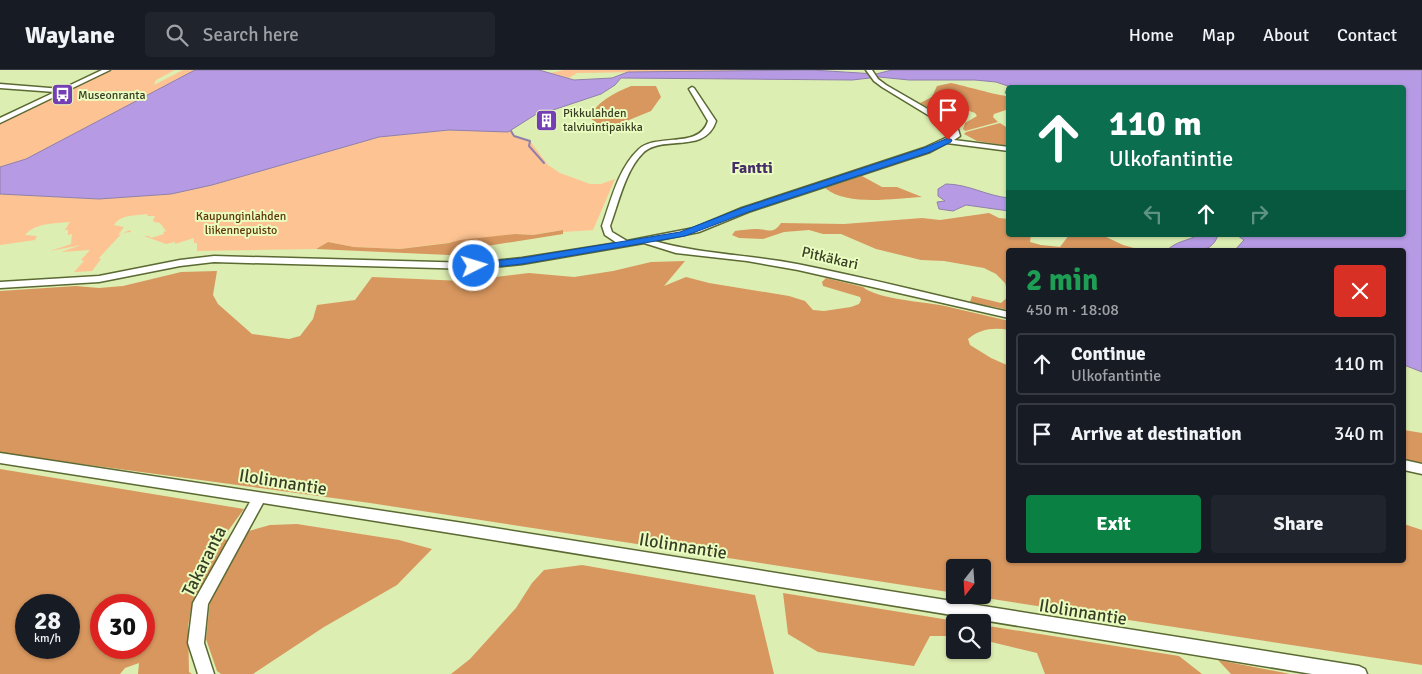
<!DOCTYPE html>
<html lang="en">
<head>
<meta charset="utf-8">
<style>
	:root { --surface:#171b24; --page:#20242c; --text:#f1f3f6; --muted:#9ea1a6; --line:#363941; --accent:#0b8043 }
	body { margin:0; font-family:Signika,sans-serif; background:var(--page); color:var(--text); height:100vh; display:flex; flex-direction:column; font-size:19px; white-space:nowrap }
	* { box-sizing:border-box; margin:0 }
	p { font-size:16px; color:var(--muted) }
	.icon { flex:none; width:28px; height:28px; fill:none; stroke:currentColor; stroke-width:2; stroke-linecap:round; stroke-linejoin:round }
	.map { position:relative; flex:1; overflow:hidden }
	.details { position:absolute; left:1006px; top:178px; width:400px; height:315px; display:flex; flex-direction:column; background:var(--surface); border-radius:5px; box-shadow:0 1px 4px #0004 }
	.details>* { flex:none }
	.top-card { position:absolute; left:1006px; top:15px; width:400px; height:152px; border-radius:5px; box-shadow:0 1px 4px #0004; background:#0b6e4f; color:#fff; overflow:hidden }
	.needle { width:32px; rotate:197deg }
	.tools { position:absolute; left:946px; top:489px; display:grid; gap:10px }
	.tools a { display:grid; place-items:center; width:45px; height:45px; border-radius:5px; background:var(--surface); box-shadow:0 1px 4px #0004; font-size:25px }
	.speed { position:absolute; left:15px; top:524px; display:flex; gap:10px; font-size:25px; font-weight:700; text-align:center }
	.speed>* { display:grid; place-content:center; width:65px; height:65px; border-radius:50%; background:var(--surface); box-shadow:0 1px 4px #0004; line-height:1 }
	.speed small { font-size:12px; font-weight:400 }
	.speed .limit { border:8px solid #d22; background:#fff; color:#111 }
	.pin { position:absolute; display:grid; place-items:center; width:42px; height:42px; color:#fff; margin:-51px -21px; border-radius:50% 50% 50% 0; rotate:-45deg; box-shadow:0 0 5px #0007 }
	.pin .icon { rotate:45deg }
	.me { position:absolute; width:55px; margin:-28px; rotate:85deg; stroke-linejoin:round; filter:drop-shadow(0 0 4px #0008) }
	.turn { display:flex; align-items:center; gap:18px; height:105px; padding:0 20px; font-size:22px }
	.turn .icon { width:65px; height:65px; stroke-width:2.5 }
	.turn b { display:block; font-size:35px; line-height:42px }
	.lanes { display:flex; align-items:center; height:48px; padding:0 20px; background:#0003; justify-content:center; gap:25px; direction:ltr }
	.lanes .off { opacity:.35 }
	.round { display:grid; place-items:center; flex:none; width:52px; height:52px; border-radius:5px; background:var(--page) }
	.headline { display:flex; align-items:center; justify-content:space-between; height:85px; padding:0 20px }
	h1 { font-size:30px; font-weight:700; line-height:38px; color:#1e9e55 }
	.primary-button { display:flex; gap:10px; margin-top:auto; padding:10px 20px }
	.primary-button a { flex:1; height:58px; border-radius:5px; background:var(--accent); color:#fff; font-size:20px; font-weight:700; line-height:58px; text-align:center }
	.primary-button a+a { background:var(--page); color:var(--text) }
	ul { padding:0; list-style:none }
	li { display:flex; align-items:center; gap:15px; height:62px; margin:0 10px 8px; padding:0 10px; border:2px solid var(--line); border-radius:5px }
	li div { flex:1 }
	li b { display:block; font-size:19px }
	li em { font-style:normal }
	header { display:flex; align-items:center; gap:30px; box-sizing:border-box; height:70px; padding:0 25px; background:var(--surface); border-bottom:1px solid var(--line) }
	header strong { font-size:24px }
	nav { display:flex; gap:28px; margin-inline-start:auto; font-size:18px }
	.search { width:350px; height:45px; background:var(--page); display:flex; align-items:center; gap:12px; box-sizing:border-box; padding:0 18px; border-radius:5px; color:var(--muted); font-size:19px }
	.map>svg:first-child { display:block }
</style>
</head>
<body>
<header>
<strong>Waylane</strong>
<div class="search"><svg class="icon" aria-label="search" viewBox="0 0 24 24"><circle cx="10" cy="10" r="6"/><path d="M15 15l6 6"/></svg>Search here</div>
<nav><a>Home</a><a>Map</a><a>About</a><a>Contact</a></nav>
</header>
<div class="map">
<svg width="1422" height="604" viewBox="0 0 1422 604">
	<rect width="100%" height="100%" fill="#ddeeb2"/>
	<path fill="#fdc392" d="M112 0H175L156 10 154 15 183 0H195L26 89 0 97V54Z
		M564 0H775L577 3 569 8 550 3Z
		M449 60 511 61 514 66 530 71 548 95 560 103 590 114H601L615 109 593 160 563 162 562 160 533 165 515 164 400 179 354 177 328 172 316 179 197 181V173H194V168L175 174V172L166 174 144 166H149L151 168 164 164 163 162 166 161 160 153 154 152 153 150 155 146H147L148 144C135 146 121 144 114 155L124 157 118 165 130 160 131 162 122 163 99 188 101 189 92 201 74 202 84 191 81 190 90 180 61 182 81 175 50 181 71 174 72 164 68 165V160H65L70 152C54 154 36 152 25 165L37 166 35 170 0 175V124L99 129 171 124 212 115 379 67Z"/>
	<path fill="#d8975f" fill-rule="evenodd" d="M951 13C962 15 1002 27 1009 26V39L994 44 993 47 998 52 965 61 963 59 965 53 977 46 975 43C956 35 937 45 920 33L932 27 937 16Z
		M631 16H656L661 27 651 41 617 55 598 54 589 47C598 31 614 23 631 16Z
		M1000 53 1009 59V76L977 71 964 64 966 62Z
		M862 106 882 117H897L922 127C895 128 848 137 825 118Z
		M989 143 999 148 1009 149V165H1031L1030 172 1041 175 1060 177 1069 165H1102L1123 175 1141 180H1009V240L970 232 972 226 1001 233 1009 226 1005 213 996 204 984 198 944 191 921 190 876 179 841 164H823L809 160 784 162 763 169 739 168 732 165 735 161C742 160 749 159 756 159 768 159 773 165 781 153L844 154 922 148 940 150Z
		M563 160V164L487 176 479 179 471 186 316 179 328 172 354 177 400 179 449 173 460 170 515 164 533 165Z
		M685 191 664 216 686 207 709 213 789 226 805 231 813 240 824 241 851 237 859 234 861 230 860 227 823 216 822 212 826 208 863 217C876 229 926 232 945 236 966 241 988 246 1009 251V260C993 257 980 259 968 269L970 275 991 288 1009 296V490H1404V454L1422 460V595L966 525H982V498H955V523L370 433 0 383V221L76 216 99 218 123 216 181 202 217 201 213 225 218 234 252 264 289 269 300 266 313 249 317 235 355 230 372 207 462 211 529 203 574 207 613 201 651 192Z
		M1404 360 1422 363V394L1404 389Z
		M0 399 244 439 222 469 228 470 192 533 188 556 189 602 192 604H138L139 593 125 598 120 604H0ZM26 535H69V578H26ZM101 535H144V578H101Z
		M297 454 399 470 432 479 397 515 324 557 253 604H221L217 601 206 569 210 531 249 461 270 455Z
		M582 495 755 525 774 604H451L470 589 516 538 532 513 544 500Z
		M783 523 943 549 967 552H955V566H930L914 596 818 582 788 564Z
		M982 555 1179 586 1202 604H1045L1037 583 983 570Z
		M1218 590 1290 604H1231Z"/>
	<path fill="#b69be4" stroke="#907fab" d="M195 0H539L574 10 612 8 628 2 812 0 876 4 892 0H1422V302L1404 295V180H1235L1244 170 1238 166 1221 165H1404V18H1009V24L1005 23 1008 16 996 12 975 10H909L879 7 852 10 621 8 615 15 601 24 550 41 538 43 508 62 449 60 379 67 212 115 171 124 99 129 0 124V97L26 89Z
		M946 114C968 114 987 126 1009 128V141L966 135 953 141 939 139 937 132 945 131 938 126V119Z
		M1198 165H1218C1211 187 1187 180 1167 180 1179 170 1185 172 1198 165Z"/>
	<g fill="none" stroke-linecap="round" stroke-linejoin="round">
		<path stroke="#907fab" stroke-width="2" d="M511 61 514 66 530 71 529 76 544 93"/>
		<defs>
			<path id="minor" d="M102 0H110L0 53V48L55 22 0 18V14L62 19Z
				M866 0H872L878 9 886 15 957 56 960 66 954 70 1009 77V81L947 73 930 82 748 142 699 162 654 171C700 184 750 185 797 194 868 208 938 226 1009 242V248L798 200 747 191 676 183 644 173 522 194 474 199 214 192 180 196 99 212 0 218V212L99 206 180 190 214 186 474 193 522 188 617 173 605 165 602 156C611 131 618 99 638 80 656 62 699 80 708 51L689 19 692 17 694 18 716 51C705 85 662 64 643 83 625 101 619 132 610 156L612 162 627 171 694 158 742 138 924 78 952 65 951 59 882 17 874 11Z
				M0 383 463 453 1359 596 1365 599 1367 604H1312L463 465 263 433 208 534 204 573 214 604H198L188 573 193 533 250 432 0 393Z
				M1404 390 1422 394V404L1404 400Z"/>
		</defs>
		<use href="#minor" stroke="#5b6932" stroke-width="3"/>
		<use href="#minor" fill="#fff" fill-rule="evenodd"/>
	</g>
	<path fill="#1a73e8" stroke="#114b97" d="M948 68 952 70 951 72 930 82 748 142 685 166 522 194 474 199 469 196 474 193 522 188 680 162 742 138 924 78Z"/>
	<defs>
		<symbol id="bus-square" viewBox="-11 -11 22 22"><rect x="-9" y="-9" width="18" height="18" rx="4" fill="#743eb5" stroke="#eafcbf"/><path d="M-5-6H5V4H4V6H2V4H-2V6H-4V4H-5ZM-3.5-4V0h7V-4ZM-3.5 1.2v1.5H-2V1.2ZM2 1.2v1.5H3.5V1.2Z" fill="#fff"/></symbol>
		<symbol id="building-square" viewBox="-11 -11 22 22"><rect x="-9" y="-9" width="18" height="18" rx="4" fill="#743eb5" stroke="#eafcbf"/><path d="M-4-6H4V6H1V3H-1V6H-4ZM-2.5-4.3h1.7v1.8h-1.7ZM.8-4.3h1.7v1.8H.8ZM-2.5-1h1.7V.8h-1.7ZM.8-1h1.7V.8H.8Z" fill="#fff"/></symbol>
	</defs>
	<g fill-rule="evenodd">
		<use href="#bus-square" x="50" y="12" width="25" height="25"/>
		<use href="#building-square" x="534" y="38" width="25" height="25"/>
	</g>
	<g text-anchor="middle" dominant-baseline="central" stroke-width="4" stroke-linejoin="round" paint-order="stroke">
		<g font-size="12" fill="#383e26" stroke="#eafcbf" text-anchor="start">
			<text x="78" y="25">Museonranta</text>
			<text x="563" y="43">Pikkulahden<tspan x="563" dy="14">talviuintipaikka</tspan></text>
		</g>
		<g font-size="12" fill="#61370a" stroke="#eafcbf">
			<text x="241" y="146">Kaupunginlahden<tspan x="241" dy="14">liikennepuisto</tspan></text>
		</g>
		<g font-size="15" fill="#383e26" stroke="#eafcbf">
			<text transform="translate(830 188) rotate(13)">Pitkäkari</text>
		</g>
		<g font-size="16" font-weight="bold" fill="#462e68" stroke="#eafcbf">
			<text x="752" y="98">Fantti</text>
		</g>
		<g font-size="18" fill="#383e26" stroke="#eafcbf">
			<text transform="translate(283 412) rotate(9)">Ilolinnantie</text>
			<text transform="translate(683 476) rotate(9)">Ilolinnantie</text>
			<text transform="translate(204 491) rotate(-63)">Takaranta</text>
			<text transform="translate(1083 542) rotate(9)">Ilolinnantie</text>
		</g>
	</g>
</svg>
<div class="tools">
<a><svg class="needle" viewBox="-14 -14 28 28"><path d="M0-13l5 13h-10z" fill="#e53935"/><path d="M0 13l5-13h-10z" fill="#9ea1a6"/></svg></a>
<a><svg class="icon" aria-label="search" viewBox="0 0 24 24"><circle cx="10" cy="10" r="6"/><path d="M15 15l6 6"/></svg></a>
</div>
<div class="speed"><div>28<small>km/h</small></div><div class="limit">30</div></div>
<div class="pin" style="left:948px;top:70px;background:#d93025"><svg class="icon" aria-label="arrive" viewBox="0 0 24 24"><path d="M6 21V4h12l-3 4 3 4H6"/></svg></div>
<svg class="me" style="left:474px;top:196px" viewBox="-20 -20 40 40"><circle r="17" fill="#1a73e8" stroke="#fff" stroke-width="3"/><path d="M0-11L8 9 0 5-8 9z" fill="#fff"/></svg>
<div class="top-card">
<div class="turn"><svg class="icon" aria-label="ahead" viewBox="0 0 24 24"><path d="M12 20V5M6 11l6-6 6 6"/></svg><div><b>110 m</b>Ulkofantintie</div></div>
<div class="lanes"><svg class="icon off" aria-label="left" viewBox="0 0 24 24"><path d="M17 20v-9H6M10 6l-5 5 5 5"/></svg><svg class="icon" aria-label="ahead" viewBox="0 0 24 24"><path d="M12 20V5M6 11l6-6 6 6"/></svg><svg class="icon off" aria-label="right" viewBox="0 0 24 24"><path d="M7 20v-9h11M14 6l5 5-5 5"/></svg></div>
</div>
<section class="details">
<div class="headline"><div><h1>2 min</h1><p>450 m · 18:08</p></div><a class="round" style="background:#d93025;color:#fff"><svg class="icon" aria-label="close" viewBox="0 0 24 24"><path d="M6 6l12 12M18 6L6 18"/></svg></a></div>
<ul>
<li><svg class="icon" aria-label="ahead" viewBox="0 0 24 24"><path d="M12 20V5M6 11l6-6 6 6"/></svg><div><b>Continue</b><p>Ulkofantintie</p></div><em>110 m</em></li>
<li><svg class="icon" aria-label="arrive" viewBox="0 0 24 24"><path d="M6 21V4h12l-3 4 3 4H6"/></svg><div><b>Arrive at destination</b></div><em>340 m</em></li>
</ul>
<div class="primary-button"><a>Exit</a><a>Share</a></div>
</section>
</div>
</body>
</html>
